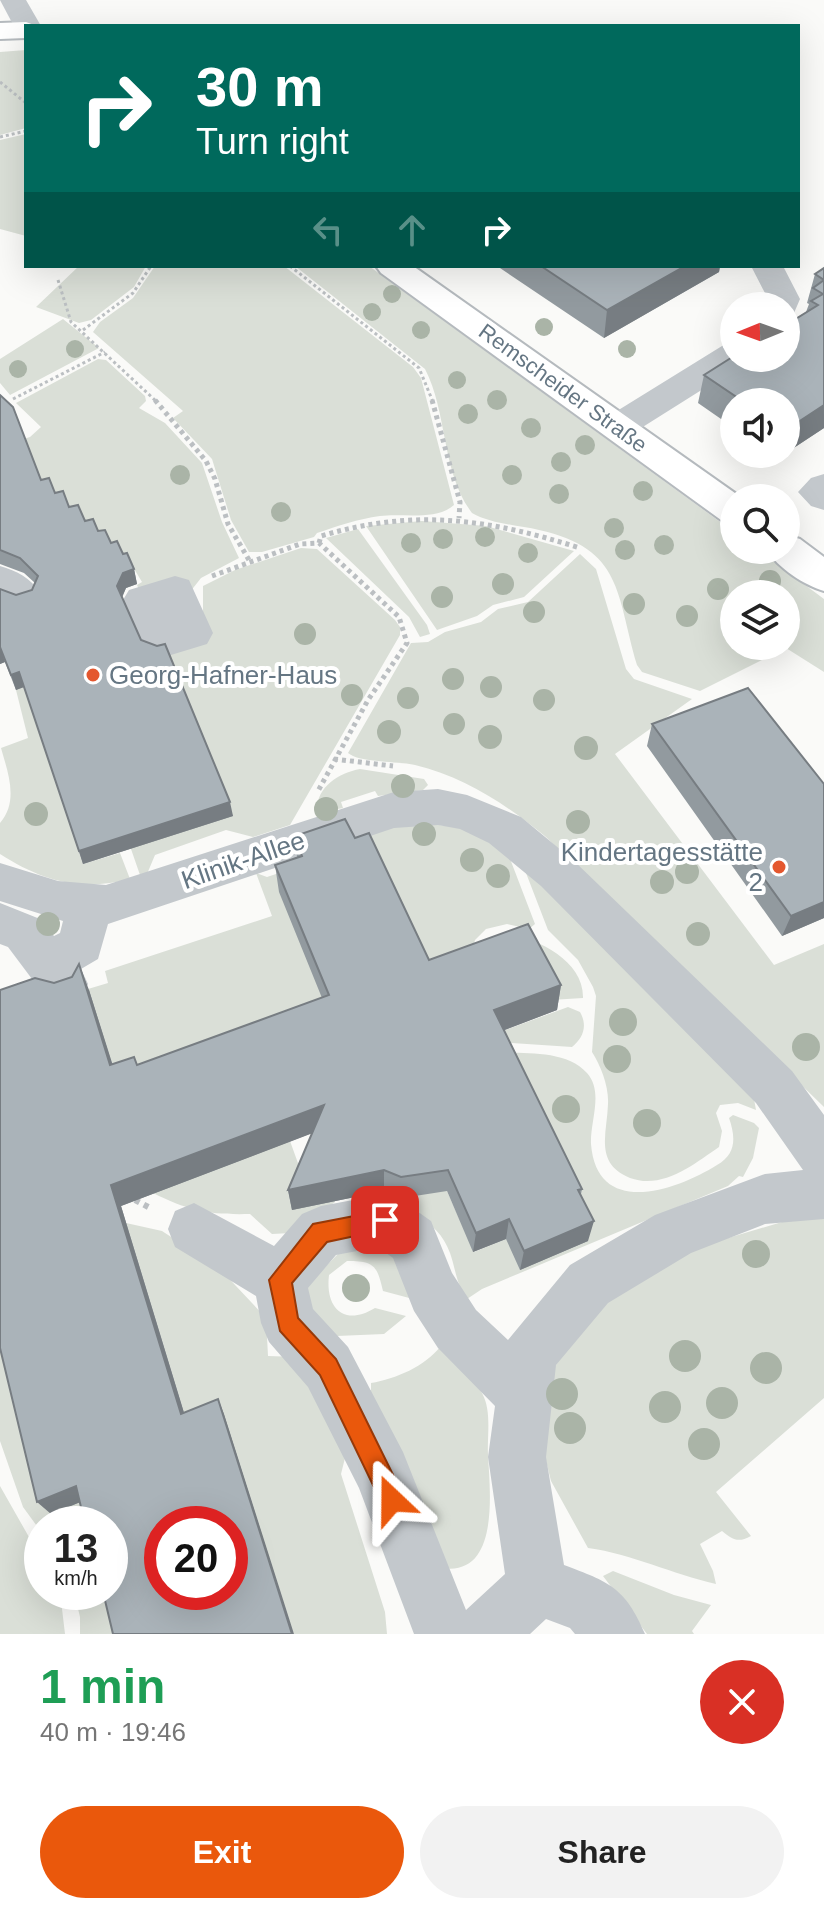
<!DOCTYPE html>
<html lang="en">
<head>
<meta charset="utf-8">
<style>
	:root { --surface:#fff; --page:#f2f2f2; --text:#222; --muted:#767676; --accent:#ea580c }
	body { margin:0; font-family:Helvetica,sans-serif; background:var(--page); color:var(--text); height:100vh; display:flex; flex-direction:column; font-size:30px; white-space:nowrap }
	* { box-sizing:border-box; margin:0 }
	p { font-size:26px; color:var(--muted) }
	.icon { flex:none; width:44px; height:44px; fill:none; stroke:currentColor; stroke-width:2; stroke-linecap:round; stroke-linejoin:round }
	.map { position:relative; height:1634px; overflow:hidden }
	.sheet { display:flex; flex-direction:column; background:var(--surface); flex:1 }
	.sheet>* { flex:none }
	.hud { position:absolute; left:24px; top:24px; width:776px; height:244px; border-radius:0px; box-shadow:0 8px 32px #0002; background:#00695c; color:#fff; overflow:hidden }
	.needle { width:52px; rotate:269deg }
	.controls { position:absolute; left:720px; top:292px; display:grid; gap:16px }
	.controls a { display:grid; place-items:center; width:80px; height:80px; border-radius:50%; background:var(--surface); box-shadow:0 8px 32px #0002; font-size:40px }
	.speed { position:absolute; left:24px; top:1506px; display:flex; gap:16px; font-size:40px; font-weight:700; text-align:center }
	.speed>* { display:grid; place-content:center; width:104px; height:104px; border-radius:50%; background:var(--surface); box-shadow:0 8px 32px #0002; line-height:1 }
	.speed small { font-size:20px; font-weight:400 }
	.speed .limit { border:12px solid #d22; background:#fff; color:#111 }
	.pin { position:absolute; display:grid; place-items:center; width:68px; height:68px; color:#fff; margin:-34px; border-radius:16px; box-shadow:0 4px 12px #0006 }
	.me { position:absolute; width:88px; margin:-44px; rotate:337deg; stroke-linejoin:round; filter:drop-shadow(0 0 6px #0008) }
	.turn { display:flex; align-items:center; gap:28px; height:168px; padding:0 40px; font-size:36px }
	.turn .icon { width:104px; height:104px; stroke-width:2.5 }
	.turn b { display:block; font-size:56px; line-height:68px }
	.lanes { display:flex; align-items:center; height:76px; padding:0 40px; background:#0003; justify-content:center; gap:40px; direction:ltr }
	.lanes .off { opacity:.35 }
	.round { display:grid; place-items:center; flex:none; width:84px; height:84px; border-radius:42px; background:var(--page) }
	.summary { display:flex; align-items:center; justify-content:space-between; height:136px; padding:0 40px }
	h1 { font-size:48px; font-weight:600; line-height:60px; color:#1e9e55 }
	.button { display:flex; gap:16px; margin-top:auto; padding:16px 40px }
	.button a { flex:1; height:92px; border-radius:48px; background:var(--accent); color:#fff; font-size:32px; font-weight:600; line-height:92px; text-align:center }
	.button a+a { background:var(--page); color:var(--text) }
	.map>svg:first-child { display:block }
</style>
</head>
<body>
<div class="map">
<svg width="824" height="1634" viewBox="0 0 824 1634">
	<rect width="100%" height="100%" fill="#fafaf8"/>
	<path fill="#dadfd7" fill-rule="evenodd" d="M26 50V128L0 135V52Z
		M26 134V236L0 229V140Z
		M79 266H146L134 287 91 320 79 323 36 307Z
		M155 266H284L413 367 421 378 454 505C436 521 403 513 380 516 358 519 338 526 317 533L314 537 262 552H249L231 520 212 459 173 418 183 411 93 332 100 322 133 298Z
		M295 266H369L734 532V550H758L824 599V672L786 648 700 691 642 672 637 665C616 593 623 549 539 530 518 525 491 524 472 513 441 472 448 413 425 369ZM734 594H786V646H734Z
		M63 319 99 348 10 395 0 383V359Z
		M98 359 106 360 145 396 146 401 139 408 165 423 202 463 222 522 239 558 201 578 190 592 143 600 137 585 142 582 133 567 127 569 0 446 30 437 41 427 16 403Z
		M422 521 486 526 574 551 524 597 493 605 477 616 437 630 366 526Z
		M358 529 427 625 430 634 420 637 409 617 326 538Z
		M301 548 317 549 395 620 400 627V635L290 825 253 837 226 830 155 855 147 874 140 875 131 849 161 643 203 615V586L235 570Z
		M580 554 596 569 626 669 634 679 692 699 615 754 774 965 824 944V1107L546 837C507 805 465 777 415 765 398 761 360 763 348 753L411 643 428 642 445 632 481 622 498 609 528 602Z
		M24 687 83 864 120 853 130 879C81 892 42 881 0 854V823C19 801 8 773 1 748L28 738 16 690Z
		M360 769 424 779 428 785 423 790 378 796 375 791 341 802 343 808 317 813C315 788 338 773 360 769Z
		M419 823 459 827 507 851 535 924 529 929 507 924 486 929 475 940 472 951 428 985 366 831Z
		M521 860 754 1099 756 1110 738 1103 720 1105 716 1113 722 1131 719 1147C694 1164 663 1190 630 1178 594 1163 607 1134 608 1104 609 1087 601 1066 592 1052L596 996 593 987 578 960 548 930Z
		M300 866 332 1020 146 1088 114 1070 88 989 108 983 105 971 272 916 256 873 267 877Z
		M505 933C536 938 584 960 583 998L551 1000 488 940Z
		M568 1007 580 1012C588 1026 583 1038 572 1047L495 1042 492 1035Z
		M500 1052C527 1054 567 1050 587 1073 604 1092 590 1121 591 1144 597 1219 677 1190 717 1165 736 1154 736 1138 729 1118L733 1115 754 1123 759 1128 753 1158 743 1177 739 1176 728 1186 482 1289 467 1299C456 1284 456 1270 450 1253 437 1217 404 1210 372 1197L367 1153 423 1137 474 1252 506 1239Z
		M290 1141 303 1177 331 1166 335 1202 291 1233 272 1234 250 1214C210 1215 189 1211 153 1193Z
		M824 1215V1398L716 1492 751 1536C738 1543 733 1540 722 1531L700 1544 713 1571 716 1584C672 1574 632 1554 588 1548L551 1481 542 1445 544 1386 584 1315 661 1258 782 1222Z
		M126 1223 162 1231 220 1269 266 1318 268 1356 298 1357 345 1458 341 1474 385 1612 387 1634H294L189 1429Z
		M358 1244 390 1247 413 1299 383 1291C377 1265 374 1261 347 1261L329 1275C325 1308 344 1327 375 1308L406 1316 384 1334 337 1336 293 1299 339 1253Z
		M0 1306 51 1513 88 1499 94 1524H42V1533L23 1507 0 1441Z
		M440 1347C453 1361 473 1376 482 1393 492 1411 487 1435 488 1455 490 1491 500 1577 442 1568L357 1398 371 1390V1383C396 1379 425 1366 440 1347Z
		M0 1486 42 1560V1592H60L65 1634H0Z
		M613 1571 674 1595 711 1605 692 1631 694 1634H647L603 1576Z
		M74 1592H110L123 1634H80V1617Z"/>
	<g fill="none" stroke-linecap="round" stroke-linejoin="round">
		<defs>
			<path id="major" d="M26 22 37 26H26V38L0 39V23Z
				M376 266H413L742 498H734V524L721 520 381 273Z
				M786 535 800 539 824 557V591C804 585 778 568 767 550H786Z"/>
		</defs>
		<use href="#major" stroke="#b5babe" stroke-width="4"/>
		<path stroke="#bbbfc2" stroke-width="3" stroke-dasharray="3 3" stroke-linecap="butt" d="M0 82 26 103
			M0 137 26 131
			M290 266 419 368 433 402
			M58 280 71 322 157 402
			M83 330 133 293 151 266
			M13 399 105 352"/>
		<path stroke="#bbbfc2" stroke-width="5" stroke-dasharray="4 4" stroke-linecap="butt" d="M155 400 206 461 215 479 228 524 249 560
			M432 400 460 502 459 518
			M319 543 321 536C415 508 488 519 580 548
			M212 576 300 544 319 543 399 617 407 643 368 700 318 791
			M334 759 393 766"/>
		<path stroke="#bbbfc2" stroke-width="6" stroke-dasharray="5 5" stroke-linecap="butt" d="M135 1200 152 1209"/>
		<path fill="#c3c8cc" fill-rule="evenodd" d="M0 0H26L41 26H26V34L17 32Z
			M751 266H783L800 299 794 313 786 315V306H765L768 299Z
			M734 343V358H748L746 362 630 435 617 439 604 435 599 427 604 419 722 346Z
			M824 474V510L811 506 798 492 811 478Z
			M0 566C17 571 31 578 40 593L34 603 20 607 0 599Z
			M175 576 189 580 213 633 207 644 161 658 147 654 123 600 129 590Z
			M438 789 467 795 521 817 573 860 792 1071 824 1115V1219L765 1224 691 1253 608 1303 556 1365 546 1457 564 1565C609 1582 625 1587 645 1634H575L570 1628 546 1619 530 1634H414L359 1488 308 1387 269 1342 261 1323 256 1296 175 1247 168 1229 175 1211 194 1203 274 1246 302 1214 321 1206 385 1194 404 1202 431 1221 452 1273 476 1310 508 1340 570 1265 655 1215 765 1174 803 1170 756 1103 541 886 489 843 460 829 438 825 394 828 108 924 98 959 81 969 88 984 81 999 64 1005 47 999 8 947 0 944V903L40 919 54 936 60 933 63 921 0 901V863L58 881 106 885 394 792ZM378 1247 393 1258 414 1311 438 1348 495 1406 488 1457 505 1574 466 1610 403 1452 348 1347 313 1309 308 1288 336 1255Z"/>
		<use href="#major" fill="#fff" fill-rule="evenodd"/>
	</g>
	<g fill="#aab4a7">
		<circle cx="392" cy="294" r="9"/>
		<circle cx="372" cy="312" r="9"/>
		<circle cx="544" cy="327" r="9"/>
		<circle cx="421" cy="330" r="9"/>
		<circle cx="75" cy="349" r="9"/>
		<circle cx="627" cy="349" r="9"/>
		<circle cx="18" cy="369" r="9"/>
		<circle cx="457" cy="380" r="9"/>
		<circle cx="497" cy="400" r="10"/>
		<circle cx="468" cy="414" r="10"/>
		<circle cx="531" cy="428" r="10"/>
		<circle cx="585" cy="445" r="10"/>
		<circle cx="561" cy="462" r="10"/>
		<circle cx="180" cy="475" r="10"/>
		<circle cx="512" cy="475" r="10"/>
		<circle cx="643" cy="491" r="10"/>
		<circle cx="559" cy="494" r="10"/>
		<circle cx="281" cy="512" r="10"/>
		<circle cx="614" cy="528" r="10"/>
		<circle cx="485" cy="537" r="10"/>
		<circle cx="443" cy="539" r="10"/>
		<circle cx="411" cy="543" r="10"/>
		<circle cx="664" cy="545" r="10"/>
		<circle cx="625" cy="550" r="10"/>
		<circle cx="528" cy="553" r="10"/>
		<circle cx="770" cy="581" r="11"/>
		<circle cx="503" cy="584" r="11"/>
		<circle cx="718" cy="589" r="11"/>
		<circle cx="442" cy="597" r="11"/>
		<circle cx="634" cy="604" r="11"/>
		<circle cx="534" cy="612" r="11"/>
		<circle cx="687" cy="616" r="11"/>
		<circle cx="305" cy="634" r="11"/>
		<circle cx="453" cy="679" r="11"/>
		<circle cx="491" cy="687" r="11"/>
		<circle cx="352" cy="695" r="11"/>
		<circle cx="408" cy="698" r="11"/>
		<circle cx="544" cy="700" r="11"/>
		<circle cx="454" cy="724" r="11"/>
		<circle cx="389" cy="732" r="12"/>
		<circle cx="490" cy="737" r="12"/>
		<circle cx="586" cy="748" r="12"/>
		<circle cx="403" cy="786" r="12"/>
		<circle cx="326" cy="809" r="12"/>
		<circle cx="36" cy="814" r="12"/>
		<circle cx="578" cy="822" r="12"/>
		<circle cx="424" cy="834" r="12"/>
		<circle cx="472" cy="860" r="12"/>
		<circle cx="687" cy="872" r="12"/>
		<circle cx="498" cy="876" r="12"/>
		<circle cx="662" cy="882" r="12"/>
		<circle cx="48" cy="924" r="12"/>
		<circle cx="698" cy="934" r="12"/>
		<circle cx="623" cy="1022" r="14"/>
		<circle cx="806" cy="1047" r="14"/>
		<circle cx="617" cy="1059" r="14"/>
		<circle cx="566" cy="1109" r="14"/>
		<circle cx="647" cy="1123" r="14"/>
		<circle cx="756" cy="1254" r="14"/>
		<circle cx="356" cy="1288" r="14"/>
		<circle cx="685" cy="1356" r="16"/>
		<circle cx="766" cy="1368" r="16"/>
		<circle cx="562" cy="1394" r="16"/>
		<circle cx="722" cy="1403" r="16"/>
		<circle cx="665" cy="1407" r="16"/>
		<circle cx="570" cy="1428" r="16"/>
		<circle cx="704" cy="1444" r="16"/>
	</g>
	<path fill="#929a9f" d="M497 266H720L719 272 604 338Z
		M824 268V428L786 453V402H734V428L698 403 704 375 806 312 809 304 807 303 815 274Z
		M0 395 41 480 69 507 123 554 134 569 137 584 126 588 122 598 141 640 233 816 83 864 24 687 16 690 5 662 0 664V589L16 595 32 590 35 583 24 573 0 564Z
		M652 724 824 784V918L782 936 647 746Z
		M295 836 355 838 429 960 561 985 557 1010 504 1030 582 1189 581 1194 588 1241 520 1270 506 1239 473 1252 447 1191 402 1198 384 1191 292 1210 288 1190 312 1133 121 1206 184 1413 224 1414 80 1502 51 1514 89 990 112 1064 137 1065 322 998 279 892 275 865 297 857Z"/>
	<path fill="#777d82" d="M685 266H720L719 272 604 338 607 310Z
		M824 405V428L786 453V430Z
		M134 569 137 584 126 588 120 601 117 586 123 573Z
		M0 647 5 662 0 664Z
		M19 672 24 687 16 690 11 675Z
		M230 802 233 816 83 864 79 851Z
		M824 902V918L782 936 791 916Z
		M79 964 89 990 120 1088 110 1065Z
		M561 985 557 1010 492 1035 494 1010Z
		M324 1105 326 1128 121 1206 189 1429 181 1414 111 1185Z
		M384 1170V1191L292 1210 288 1190Z
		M509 1219 506 1239 473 1252 476 1233Z
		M594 1221 588 1241 520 1270 524 1251Z
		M218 1399 224 1414 294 1634H292Z
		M76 1486 88 1499 51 1514 37 1502Z"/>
	<path fill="#aab3b9" stroke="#777d82" stroke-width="2" fill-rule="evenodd" d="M541 266H685L607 310Z
		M824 268V405L786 430V402H744L704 375 734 356V358H786V325L818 305 811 301 823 294 813 288 824 280 815 274Z
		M0 395 13 407 41 480 49 478 55 493 63 491 69 507 78 505 85 521 93 519 98 531 105 530 111 543 117 541 123 554 127 553 134 569 123 573 117 586 141 640 157 646 165 644 230 802 79 851 19 672 11 675 0 647V589L16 595 32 590 38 576 20 558 0 550Z
		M748 688 824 784V902L791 916 652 724Z
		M345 819 355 838 369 833 429 960 528 924 561 985 494 1010 582 1189 578 1190 594 1221 524 1251 509 1219 476 1233 448 1170 401 1177 384 1170 288 1190 324 1105 111 1185 181 1414 218 1399 292 1634H113L103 1592H110V1524H85L76 1486 37 1502 0 1348V990L35 978 54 983 72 977 79 964 110 1065 134 1057 137 1065 329 995 275 865 302 856 295 836ZM162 1524H230V1592H162Z"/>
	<path fill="#ea580c" stroke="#983908" stroke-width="2" d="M385 1210 393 1213 396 1220 393 1228 327 1242 292 1283 298 1318 336 1359 401 1491 404 1500 401 1508 392 1512 384 1508 320 1375 280 1331 269 1280 313 1224Z"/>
	<g fill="#e4572e" stroke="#fff" stroke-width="3">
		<circle cx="93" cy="675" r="8"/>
		<circle cx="779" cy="867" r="8"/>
	</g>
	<g text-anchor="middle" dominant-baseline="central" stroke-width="8" stroke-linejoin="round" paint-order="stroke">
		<g font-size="22" fill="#657683" stroke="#fff">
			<text transform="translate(563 388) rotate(36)">Remscheider Straße</text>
		</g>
		<g font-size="26" fill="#657683" stroke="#fff" text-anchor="start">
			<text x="109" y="675">Georg-Hafner-Haus</text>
			<text x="763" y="852" text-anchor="end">Kindertagesstätte<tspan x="763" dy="30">2</tspan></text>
		</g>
		<g font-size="26" fill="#657683" stroke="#fff">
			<text transform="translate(243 860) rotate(-19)">Klinik-Allee</text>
		</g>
	</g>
</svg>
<div class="controls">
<a><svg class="needle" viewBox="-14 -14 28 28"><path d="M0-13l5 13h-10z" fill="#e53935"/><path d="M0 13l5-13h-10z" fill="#767676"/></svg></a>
<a><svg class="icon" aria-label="sound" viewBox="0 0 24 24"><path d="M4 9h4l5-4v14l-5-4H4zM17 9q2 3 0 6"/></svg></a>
<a><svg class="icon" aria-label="search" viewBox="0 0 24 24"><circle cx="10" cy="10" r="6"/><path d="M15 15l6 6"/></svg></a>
<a><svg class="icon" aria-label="layers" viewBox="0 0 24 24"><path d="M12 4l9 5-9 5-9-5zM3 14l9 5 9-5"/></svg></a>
</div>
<div class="speed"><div>13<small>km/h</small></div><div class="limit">20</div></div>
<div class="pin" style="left:385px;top:1220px;background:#d93025"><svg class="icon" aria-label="arrive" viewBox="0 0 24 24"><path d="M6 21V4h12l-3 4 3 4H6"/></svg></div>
<svg class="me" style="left:392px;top:1500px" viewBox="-20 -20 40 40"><path d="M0-17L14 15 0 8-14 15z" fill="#ea580c" stroke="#fff" stroke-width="4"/></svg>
<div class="hud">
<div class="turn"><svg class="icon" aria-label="right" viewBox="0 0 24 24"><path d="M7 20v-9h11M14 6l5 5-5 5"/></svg><div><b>30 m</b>Turn right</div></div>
<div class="lanes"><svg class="icon off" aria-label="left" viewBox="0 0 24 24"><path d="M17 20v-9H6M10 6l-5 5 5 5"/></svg><svg class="icon off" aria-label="ahead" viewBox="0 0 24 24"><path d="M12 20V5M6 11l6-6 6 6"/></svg><svg class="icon" aria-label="right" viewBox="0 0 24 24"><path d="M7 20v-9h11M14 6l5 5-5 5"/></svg></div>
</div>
</div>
<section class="sheet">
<div class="summary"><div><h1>1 min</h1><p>40 m · 19:46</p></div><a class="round" style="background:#d93025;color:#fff"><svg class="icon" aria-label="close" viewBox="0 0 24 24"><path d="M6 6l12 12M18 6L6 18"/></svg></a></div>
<div class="button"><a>Exit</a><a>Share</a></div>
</section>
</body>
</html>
